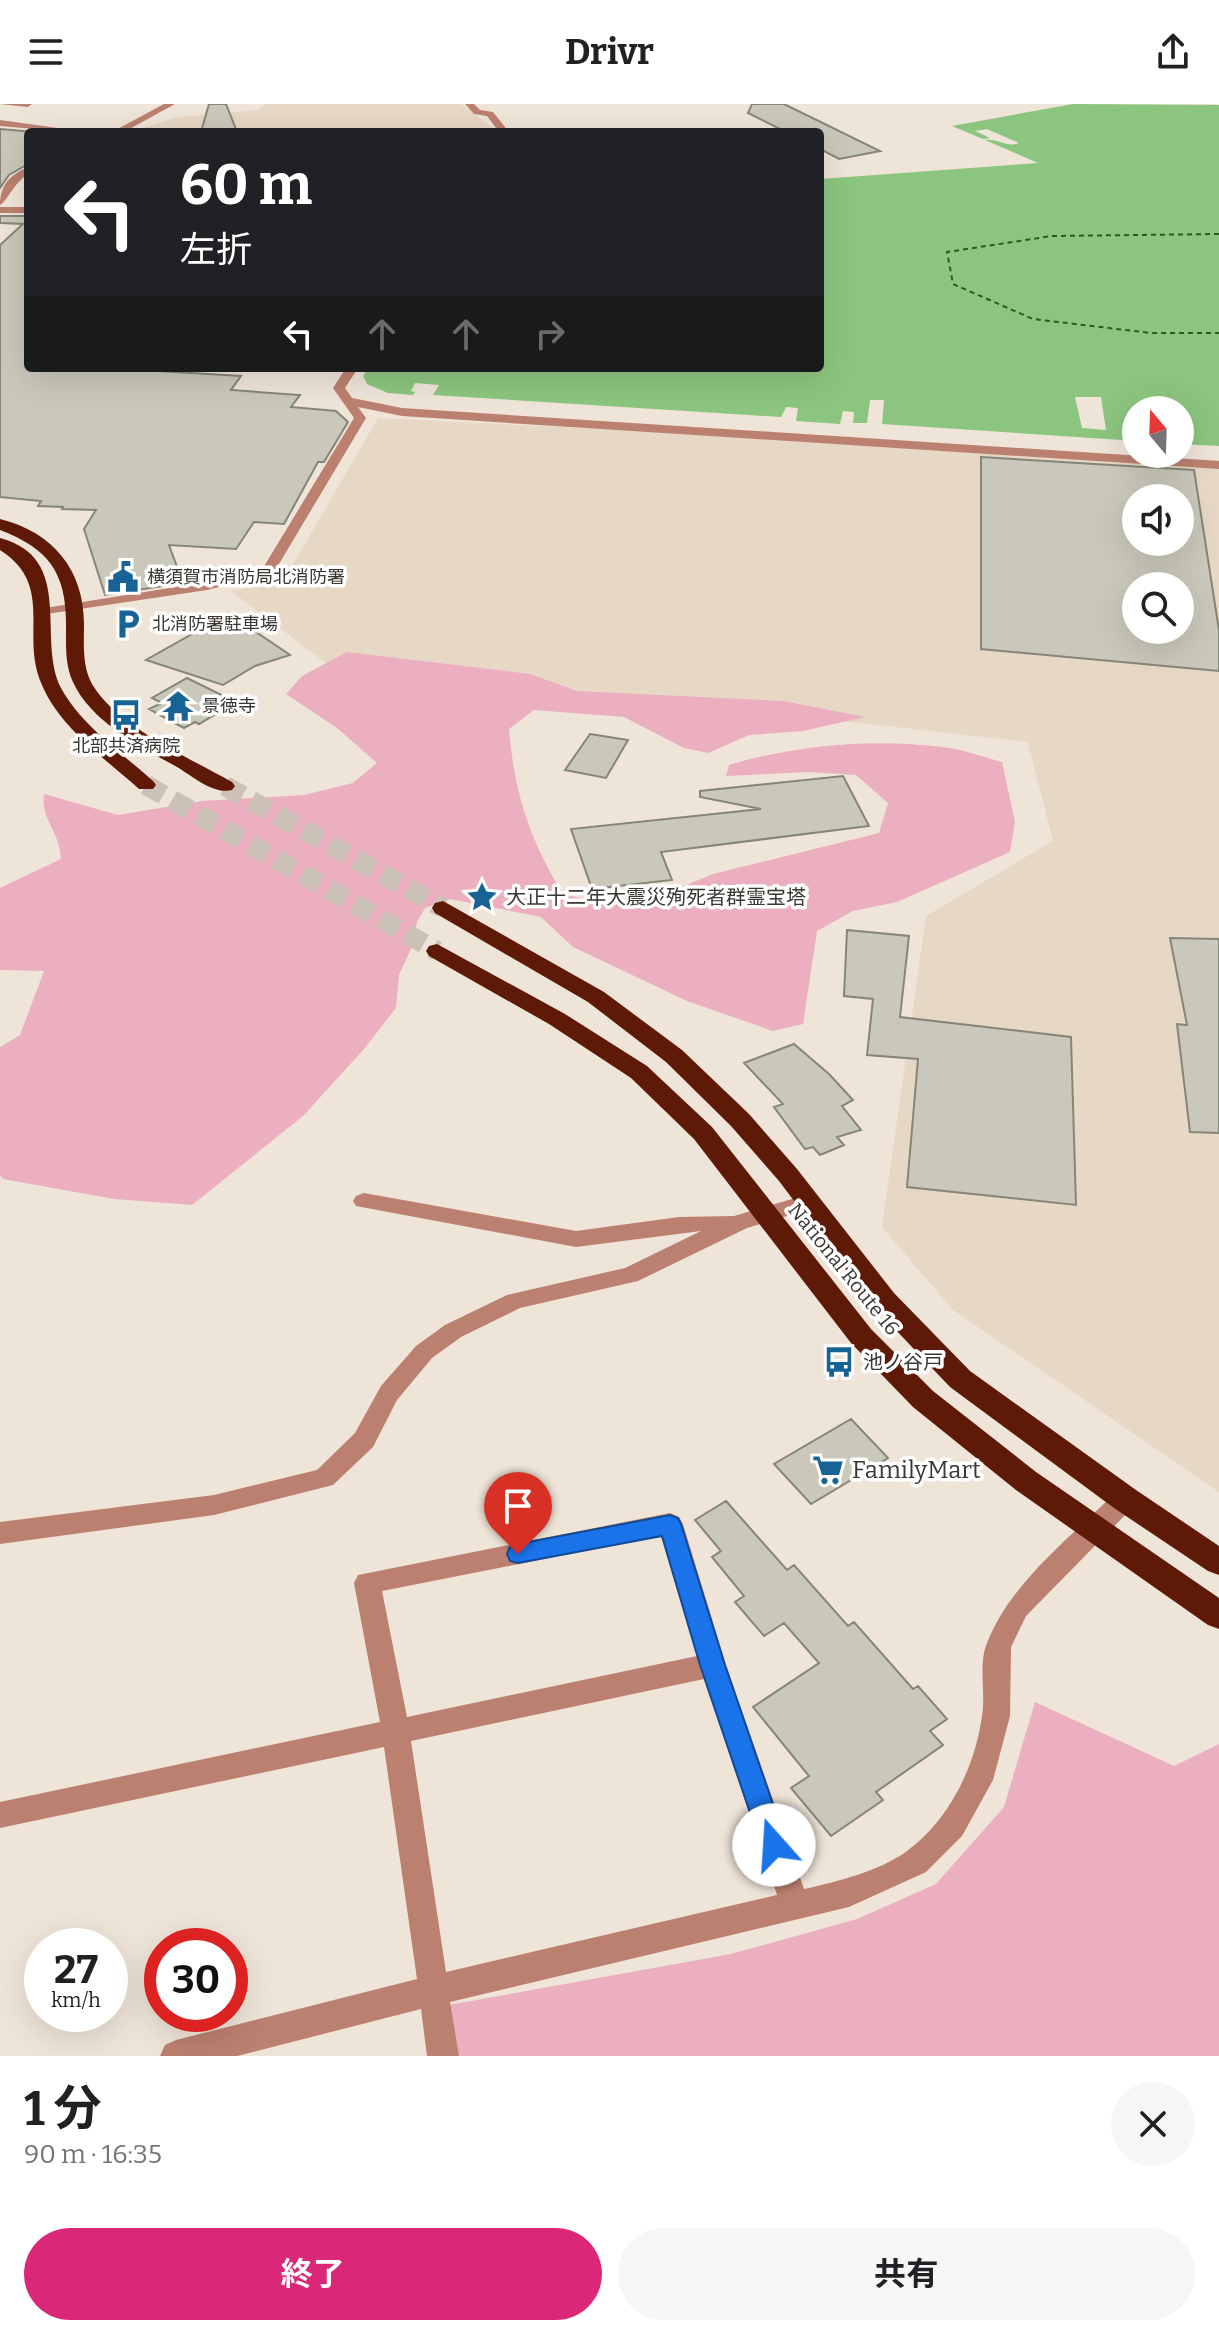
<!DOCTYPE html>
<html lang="ja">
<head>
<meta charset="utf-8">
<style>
	:root { --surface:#fff; --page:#f6f6f6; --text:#202124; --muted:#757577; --accent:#db2777 }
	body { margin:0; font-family:Bitter,"Noto Sans JP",serif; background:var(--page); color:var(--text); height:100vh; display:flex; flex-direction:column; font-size:30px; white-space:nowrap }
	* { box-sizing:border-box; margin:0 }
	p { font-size:26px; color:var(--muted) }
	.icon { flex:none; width:44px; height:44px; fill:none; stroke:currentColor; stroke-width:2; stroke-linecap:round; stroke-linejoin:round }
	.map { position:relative; height:1952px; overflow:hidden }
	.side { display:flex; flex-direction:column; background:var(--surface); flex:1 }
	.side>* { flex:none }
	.guide { position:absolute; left:24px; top:24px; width:800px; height:244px; border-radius:8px; box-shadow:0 8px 32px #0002; background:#202124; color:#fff; overflow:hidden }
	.needle { width:52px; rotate:341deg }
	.tools { position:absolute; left:1122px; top:292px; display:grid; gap:16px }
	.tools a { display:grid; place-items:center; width:72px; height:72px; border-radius:50%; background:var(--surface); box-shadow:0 8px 32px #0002; font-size:40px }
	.speed { position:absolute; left:24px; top:1824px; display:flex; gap:16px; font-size:40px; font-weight:700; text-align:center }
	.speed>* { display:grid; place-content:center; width:104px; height:104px; border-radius:50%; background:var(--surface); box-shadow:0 8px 32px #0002; line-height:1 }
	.speed small { font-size:20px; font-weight:400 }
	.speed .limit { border:12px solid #d22; background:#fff; color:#111 }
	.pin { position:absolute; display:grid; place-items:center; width:68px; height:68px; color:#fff; margin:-82px -34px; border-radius:50% 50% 50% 0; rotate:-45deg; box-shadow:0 0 8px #0007 }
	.pin .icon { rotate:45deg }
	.me { position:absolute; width:88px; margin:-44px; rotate:341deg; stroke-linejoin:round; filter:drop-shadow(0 0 6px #0008) }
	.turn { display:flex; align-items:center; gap:28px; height:168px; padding:0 24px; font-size:36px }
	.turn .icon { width:104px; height:104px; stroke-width:2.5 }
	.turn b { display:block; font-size:56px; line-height:68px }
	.lanes { display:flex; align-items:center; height:76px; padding:0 24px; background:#0003; justify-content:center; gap:40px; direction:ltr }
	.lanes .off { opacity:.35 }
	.round { display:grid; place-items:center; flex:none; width:84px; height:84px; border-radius:42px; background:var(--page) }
	.summary { display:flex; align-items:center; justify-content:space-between; height:136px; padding:0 24px }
	h1 { font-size:48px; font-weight:700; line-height:60px }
	.primary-button { display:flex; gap:16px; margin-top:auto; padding:16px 24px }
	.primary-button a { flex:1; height:92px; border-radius:48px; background:var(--accent); color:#fff; font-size:32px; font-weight:700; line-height:92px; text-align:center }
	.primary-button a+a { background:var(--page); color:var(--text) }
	header { display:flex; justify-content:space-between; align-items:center; height:104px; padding:0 24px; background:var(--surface); font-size:36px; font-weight:700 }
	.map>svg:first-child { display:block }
</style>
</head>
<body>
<header><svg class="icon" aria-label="menu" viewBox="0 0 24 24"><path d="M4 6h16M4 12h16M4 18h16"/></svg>Drivr<svg class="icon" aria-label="share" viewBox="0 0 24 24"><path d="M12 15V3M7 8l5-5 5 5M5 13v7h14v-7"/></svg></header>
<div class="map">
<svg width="1219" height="1952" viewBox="0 0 1219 1952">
	<rect width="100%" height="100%" fill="#efe4d8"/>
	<path fill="#e7d7c5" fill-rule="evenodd" d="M265 0H461L498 28H130L178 13 259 6Z
		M378 314 1219 356V1388L953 1206 882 1123 926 812 1053 737 1028 638 326 559 231 487 283 478ZM1136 394H1180V438H1136ZM1136 482H1180V526H1136Z"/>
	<path fill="#ebafc0" d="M347 548 530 570 577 587 783 597 865 613 803 627 749 631 708 649 684 644 624 613 534 606 509 625C515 693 529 732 563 791L636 802 713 770 879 729 888 699 856 671 808 668 726 672 729 661C795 641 873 634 942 643 962 645 983 653 1002 658L1015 718 1010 748 897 798 853 807 817 827 803 920 773 927 687 897 573 843 541 813 450 795 425 804 417 818 411 845 399 871 396 904 364 945 303 1012 192 1101 114 1095 3 1075 0 1071V943L20 931 44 867 0 866V784L61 755C60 727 40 715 44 690L118 711 202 697 304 691 353 679 377 659 337 624 286 590 302 572Z
		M1035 1598 1174 1662 1219 1640V1952H459L449 1901 731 1850 857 1815 936 1780 1004 1703Z"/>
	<path fill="#8cc57f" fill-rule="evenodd" d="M1073 0 1219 1V342L1180 340V306H1136V337L882 320 884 296H870L867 319H853L854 308 843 307 840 320 796 317 798 304 786 303 781 313 433 291 439 281 415 279 411 287 415 288 413 291 388 289 367 280 363 272 368 264 389 268 393 264H820V75L1038 59 985 36C998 34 1007 44 1019 39L987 25 975 27 990 34 983 35 952 22ZM1075 293H1101L1106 326 1082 324Z"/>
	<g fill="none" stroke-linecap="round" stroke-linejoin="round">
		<path stroke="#275d19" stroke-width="2" stroke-dasharray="5 4" stroke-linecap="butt" d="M1219 130 1052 132 947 148 953 180 1033 215 1151 229H1219"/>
	</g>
	<path fill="#c9c8ba" stroke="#868678" stroke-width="2" fill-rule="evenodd" d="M209 0H226L237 28H201Z
		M752 0H784L880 47 839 55 820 45V28H786L748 9Z
		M0 25 35 28H28V60L9 71 0 84Z
		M0 112H28V264H107L241 272 231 286 300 291 291 303 336 307 348 318 324 358H318L284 420 254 418 236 445 169 441 183 479 105 491 84 425 96 406 62 405 63 403 38 402 41 397 0 393V141L23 120 0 119Z
		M981 353 1194 366 1219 526V567L981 545ZM1136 394H1180V438H1136ZM1136 482H1180V526H1136Z
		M228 509 290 551 255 562 223 581 146 556 199 526 194 523Z
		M187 574 236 598 199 620 195 618 184 624 149 605 162 599 152 594Z
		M590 630 628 636 606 674 565 666Z
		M843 672 869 722 661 748 672 776 592 785 571 725 761 705 700 693V687Z
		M847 826 909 832 900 913 1071 933 1076 1101 907 1083 918 955 867 951 873 895 844 892Z
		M1170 834 1219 835V1029L1190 1028 1177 920 1187 921Z
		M794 940 829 970 853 996 842 1002 861 1026 837 1033 844 1041 820 1051 813 1043 805 1045 774 1003 783 1000 744 959Z
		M851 1315 888 1354 811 1400 774 1360Z
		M726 1397 787 1466 794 1461 848 1522 854 1518 913 1585 918 1582 947 1615 930 1627 943 1641 876 1688 883 1696 831 1732 791 1684 809 1672 753 1603 819 1559 784 1519 764 1532 735 1498 744 1492 712 1453 721 1447 695 1416Z"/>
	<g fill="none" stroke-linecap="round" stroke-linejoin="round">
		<path stroke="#cbc1b7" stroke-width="20" stroke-dasharray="20 10" stroke-linecap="butt" d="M146 681 437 847
			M225 682 443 804"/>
		<path fill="#bc8070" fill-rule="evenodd" d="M0 0H32L28 3Z
			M164 0H175L124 28H112Z
			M465 0H474L480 6 493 8 509 28H499L487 12 474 10Z
			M0 16 65 25 70 28 0 22Z
			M28 63V70C13 80 8 96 0 101 0 81 10 71 28 63Z
			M0 103H28V109H0Z
			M346 264H358L345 284 352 294 402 304 1219 357V365L402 312 358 303 366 314 273 470 207 486 40 511 38 508 45 504 207 478 263 464 354 314 333 284Z
			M364 1089 576 1127 679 1113 734 1112 809 1090 817 1093 820 1098 817 1103 747 1124 638 1177 520 1204 461 1233 432 1254 397 1296 373 1343 333 1381 214 1411 0 1440V1418L214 1391 317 1366 355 1329 381 1282 416 1242 445 1221 507 1191 625 1164 701 1127 576 1143 356 1102 353 1097 356 1092Z
			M1125 1385 1134 1388 1137 1395 1134 1402 1026 1512 1011 1543 1010 1612 993 1676 962 1732 926 1768 849 1803 450 1898 459 1952H427L421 1905 237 1952H160L165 1941 176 1936 417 1875 384 1643 0 1724V1698L380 1618 354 1479 358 1471 670 1409 679 1413 683 1420 726 1561 804 1785C836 1778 880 1767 907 1747 949 1716 975 1663 982 1612 986 1589 978 1561 987 1539 1011 1478 1070 1434 1116 1388ZM661 1432 697 1552 407 1613 382 1487ZM704 1575 777 1791 446 1868 411 1637Z"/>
		<path fill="#5f1a07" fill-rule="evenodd" d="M0 415C53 428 84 466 84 520 84 540 82 562 92 580 117 623 190 654 232 678L235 682 232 686C214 691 192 672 177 663 141 643 91 618 73 578 65 561 66 542 66 524 67 470 50 445 0 426Z
			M0 434C76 454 36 535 61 584 81 621 122 649 153 677L156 681 153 685H139C106 655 60 624 42 581 19 531 56 482 0 446Z
			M443 797 604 888 682 946 749 1010 797 1065 894 1189 970 1267 1136 1386 1219 1442V1471L1208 1467 1114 1404 950 1283 874 1203 779 1077 731 1022 666 958 588 898 435 809 432 804 435 799Z
			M437 840 565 910 647 962 712 1023 871 1225 933 1287 1036 1368 1219 1494V1525L1208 1521 1016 1386 913 1303 851 1239 694 1035 631 974 549 920 429 852 426 847 429 842Z"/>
	</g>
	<path fill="#1a73e8" stroke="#114b97" stroke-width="2" d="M670 1411 678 1414 681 1420 725 1561 787 1741 784 1750 774 1754 765 1750 761 1741 700 1561 662 1432 518 1459 510 1457 507 1450 510 1443 518 1440Z"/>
	<defs>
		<symbol id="civic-bare" viewBox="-9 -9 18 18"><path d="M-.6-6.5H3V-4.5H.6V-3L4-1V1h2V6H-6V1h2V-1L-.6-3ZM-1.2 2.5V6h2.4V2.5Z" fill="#186396" stroke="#fff" stroke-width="2.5" paint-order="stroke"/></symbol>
		<symbol id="parking-bare" viewBox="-9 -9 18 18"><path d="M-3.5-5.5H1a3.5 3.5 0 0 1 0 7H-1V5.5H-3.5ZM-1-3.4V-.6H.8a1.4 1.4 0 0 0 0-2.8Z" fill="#186396" stroke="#fff" stroke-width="2.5" paint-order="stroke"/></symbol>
		<symbol id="temple-bare" viewBox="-9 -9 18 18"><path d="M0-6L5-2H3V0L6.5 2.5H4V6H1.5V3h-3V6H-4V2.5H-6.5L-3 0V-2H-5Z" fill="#186396" stroke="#fff" stroke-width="2.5" paint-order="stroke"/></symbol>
		<symbol id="bus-bare" viewBox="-9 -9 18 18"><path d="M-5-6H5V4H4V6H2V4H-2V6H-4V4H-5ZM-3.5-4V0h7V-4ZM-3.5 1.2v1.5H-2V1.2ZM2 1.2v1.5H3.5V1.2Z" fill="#186396" stroke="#fff" stroke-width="2.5" paint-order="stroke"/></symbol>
		<symbol id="sight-bare" viewBox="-9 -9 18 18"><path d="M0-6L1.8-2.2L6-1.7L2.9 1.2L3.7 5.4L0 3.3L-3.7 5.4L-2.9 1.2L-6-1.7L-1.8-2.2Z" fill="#186396" stroke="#fff" stroke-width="2.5" paint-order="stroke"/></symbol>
		<symbol id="supermarket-bare" viewBox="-9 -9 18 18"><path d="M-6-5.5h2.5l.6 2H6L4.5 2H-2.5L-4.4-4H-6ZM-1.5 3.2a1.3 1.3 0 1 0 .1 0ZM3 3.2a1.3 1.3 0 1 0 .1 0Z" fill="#186396" stroke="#fff" stroke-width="2.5" paint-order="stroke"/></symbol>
	</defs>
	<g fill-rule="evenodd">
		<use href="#civic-bare" x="101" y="451" width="44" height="44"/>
		<use href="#parking-bare" x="106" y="498" width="44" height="44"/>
		<use href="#temple-bare" x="156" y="580" width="44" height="44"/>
		<use href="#bus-bare" x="104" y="589" width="44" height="44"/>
		<use href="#sight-bare" x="460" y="771" width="44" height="44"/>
		<use href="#bus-bare" x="817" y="1236" width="44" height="44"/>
		<use href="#supermarket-bare" x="806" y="1344" width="44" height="44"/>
	</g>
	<g text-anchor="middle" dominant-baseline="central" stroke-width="7" stroke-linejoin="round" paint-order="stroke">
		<g font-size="18" fill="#3a3631" stroke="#fff" text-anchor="start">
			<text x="147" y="473">横須賀市消防局北消防署</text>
			<text x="152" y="520">北消防署駐車場</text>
			<text x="202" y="602">景徳寺</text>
			<text x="126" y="642" text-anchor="middle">北部共済病院</text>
		</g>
		<g font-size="20" fill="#3a3631" stroke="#fff" text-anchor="start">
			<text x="506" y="793">大正十二年大震災殉死者群霊宝塔</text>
			<text x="863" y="1258">池ノ谷戸</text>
		</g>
		<g font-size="20" fill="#3a3631" stroke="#fff">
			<text transform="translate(844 1165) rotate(51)">National Route 16</text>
		</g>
		<g font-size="24" fill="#3a3631" stroke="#fff" text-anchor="start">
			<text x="852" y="1366">FamilyMart</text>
		</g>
	</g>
</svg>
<div class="tools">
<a><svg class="needle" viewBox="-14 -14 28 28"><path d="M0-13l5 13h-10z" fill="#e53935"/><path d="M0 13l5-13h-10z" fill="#757577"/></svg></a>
<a><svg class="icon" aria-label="sound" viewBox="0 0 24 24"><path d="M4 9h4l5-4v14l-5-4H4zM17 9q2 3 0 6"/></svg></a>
<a><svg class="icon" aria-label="search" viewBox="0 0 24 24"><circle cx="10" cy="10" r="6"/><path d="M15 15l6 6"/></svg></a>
</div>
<div class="speed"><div>27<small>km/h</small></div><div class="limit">30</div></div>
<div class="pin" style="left:518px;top:1450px;background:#d93025"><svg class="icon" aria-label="arrive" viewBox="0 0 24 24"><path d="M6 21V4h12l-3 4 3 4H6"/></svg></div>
<svg class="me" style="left:774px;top:1741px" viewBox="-20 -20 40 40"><circle r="19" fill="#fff"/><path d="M0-13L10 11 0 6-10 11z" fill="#1a73e8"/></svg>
<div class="guide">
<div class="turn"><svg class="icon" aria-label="left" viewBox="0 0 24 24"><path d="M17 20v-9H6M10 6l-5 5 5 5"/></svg><div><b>60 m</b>左折</div></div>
<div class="lanes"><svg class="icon" aria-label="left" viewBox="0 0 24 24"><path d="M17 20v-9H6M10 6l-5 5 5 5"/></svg><svg class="icon off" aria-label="ahead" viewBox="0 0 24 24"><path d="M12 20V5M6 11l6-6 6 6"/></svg><svg class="icon off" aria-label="ahead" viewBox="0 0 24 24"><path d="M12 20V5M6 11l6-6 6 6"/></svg><svg class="icon off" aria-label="right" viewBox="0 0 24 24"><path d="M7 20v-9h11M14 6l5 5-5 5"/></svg></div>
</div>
</div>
<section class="side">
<div class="summary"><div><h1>1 分</h1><p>90 m · 16:35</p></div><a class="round"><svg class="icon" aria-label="close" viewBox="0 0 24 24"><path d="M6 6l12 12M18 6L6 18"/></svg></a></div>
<div class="primary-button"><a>終了</a><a>共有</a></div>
</section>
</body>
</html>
